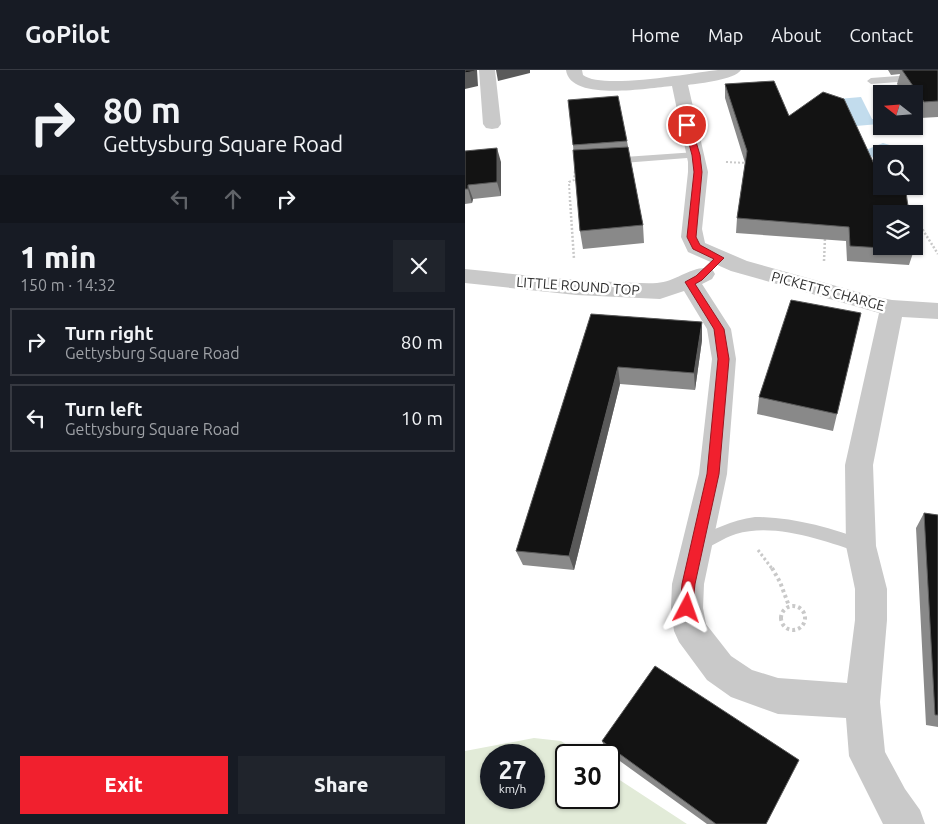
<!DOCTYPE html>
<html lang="en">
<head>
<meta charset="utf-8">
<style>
	:root { --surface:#171b24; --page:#20242c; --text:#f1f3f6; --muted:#9ea1a6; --line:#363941; --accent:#f1202e }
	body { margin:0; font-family:Ubuntu,sans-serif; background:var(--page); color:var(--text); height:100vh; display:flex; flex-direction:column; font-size:19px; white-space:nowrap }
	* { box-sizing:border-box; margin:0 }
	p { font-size:16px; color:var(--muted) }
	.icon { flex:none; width:28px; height:28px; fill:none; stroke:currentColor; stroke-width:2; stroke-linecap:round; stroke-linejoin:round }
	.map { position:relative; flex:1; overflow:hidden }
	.details { display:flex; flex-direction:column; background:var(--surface); width:465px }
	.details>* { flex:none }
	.guide { background:#171b24; color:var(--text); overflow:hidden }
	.needle { width:32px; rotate:287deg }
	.tools { position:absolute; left:408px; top:15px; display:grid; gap:10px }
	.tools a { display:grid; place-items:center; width:50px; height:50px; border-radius:0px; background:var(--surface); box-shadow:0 1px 4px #0004; font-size:25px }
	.speed { position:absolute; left:15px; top:674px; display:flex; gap:10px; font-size:25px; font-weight:700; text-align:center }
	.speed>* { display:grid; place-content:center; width:65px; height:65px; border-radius:50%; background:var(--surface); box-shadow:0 1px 4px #0004; line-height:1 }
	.speed small { font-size:12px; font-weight:400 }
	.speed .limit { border:2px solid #111; border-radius:8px; background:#fff; color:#111 }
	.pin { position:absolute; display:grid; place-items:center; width:42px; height:42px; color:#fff; margin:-21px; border:2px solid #fff; border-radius:50%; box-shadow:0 1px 5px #0007 }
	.me { position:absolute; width:55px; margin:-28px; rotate:4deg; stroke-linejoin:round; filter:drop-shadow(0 0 4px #0008) }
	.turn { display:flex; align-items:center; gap:18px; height:105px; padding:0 20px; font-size:22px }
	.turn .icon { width:65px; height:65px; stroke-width:2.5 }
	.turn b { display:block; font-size:35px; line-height:42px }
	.lanes { display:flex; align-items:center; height:48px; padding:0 20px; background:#0003; justify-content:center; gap:25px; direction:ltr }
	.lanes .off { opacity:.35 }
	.round { display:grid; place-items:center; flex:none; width:52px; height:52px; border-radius:0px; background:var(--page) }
	.head { display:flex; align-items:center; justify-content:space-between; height:85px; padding:0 20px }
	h1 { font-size:30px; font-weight:800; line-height:38px }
	.primary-button { display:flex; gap:10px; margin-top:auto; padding:10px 20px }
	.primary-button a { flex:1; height:58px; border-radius:0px; background:var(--accent); color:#fff; font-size:20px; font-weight:800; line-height:58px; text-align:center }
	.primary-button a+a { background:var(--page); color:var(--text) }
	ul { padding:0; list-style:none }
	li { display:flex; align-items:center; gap:15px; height:68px; margin:0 10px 8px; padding:0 10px; border:2px solid var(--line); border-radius:0px }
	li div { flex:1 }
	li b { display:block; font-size:19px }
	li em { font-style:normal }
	header { display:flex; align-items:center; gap:30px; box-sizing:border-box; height:70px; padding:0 25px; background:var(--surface); border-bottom:1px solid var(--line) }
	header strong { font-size:24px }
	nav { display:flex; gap:28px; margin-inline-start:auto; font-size:18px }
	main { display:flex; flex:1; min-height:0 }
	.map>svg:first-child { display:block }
</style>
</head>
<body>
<header>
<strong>GoPilot</strong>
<nav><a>Home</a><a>Map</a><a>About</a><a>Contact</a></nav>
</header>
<main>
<section class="details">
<div class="guide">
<div class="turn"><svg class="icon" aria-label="right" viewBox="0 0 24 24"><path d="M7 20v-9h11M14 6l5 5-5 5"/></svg><div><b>80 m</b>Gettysburg Square Road</div></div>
<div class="lanes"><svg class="icon off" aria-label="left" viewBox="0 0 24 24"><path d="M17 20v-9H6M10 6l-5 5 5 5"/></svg><svg class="icon off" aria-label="ahead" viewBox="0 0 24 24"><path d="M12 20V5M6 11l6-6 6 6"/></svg><svg class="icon" aria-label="right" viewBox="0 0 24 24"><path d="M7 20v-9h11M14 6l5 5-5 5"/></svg></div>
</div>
<div class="head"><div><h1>1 min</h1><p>150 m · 14:32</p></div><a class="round"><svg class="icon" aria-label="close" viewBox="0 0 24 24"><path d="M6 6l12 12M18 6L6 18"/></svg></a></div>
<ul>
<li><svg class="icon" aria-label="right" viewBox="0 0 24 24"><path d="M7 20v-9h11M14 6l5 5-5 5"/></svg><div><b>Turn right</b><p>Gettysburg Square Road</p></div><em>80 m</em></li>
<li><svg class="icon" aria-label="left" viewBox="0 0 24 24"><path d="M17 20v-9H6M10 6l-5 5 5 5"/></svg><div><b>Turn left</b><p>Gettysburg Square Road</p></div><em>10 m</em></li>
</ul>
<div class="primary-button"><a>Exit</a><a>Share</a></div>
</section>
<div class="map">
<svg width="473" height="754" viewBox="0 0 473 754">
	<rect width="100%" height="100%" fill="#fff"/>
	<path fill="#e2ebd8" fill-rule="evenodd" d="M69 668 96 671 117 685H101V728H144V703L222 754H0V681ZM26 685H69V728H26Z"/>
	<path fill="#c2dced" d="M396 27 407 49H412L414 54 391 56 373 29Z
		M418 73 428 76 429 84H416V101H411L408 98 412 90 401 83V80Z"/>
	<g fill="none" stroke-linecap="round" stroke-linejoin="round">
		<path stroke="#c9c9c9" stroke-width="2" stroke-dasharray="2 2" stroke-linecap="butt" d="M261 92 282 93
			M433 116 437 126
			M105 132 104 112 109 110 110 99"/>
		<path stroke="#c9c9c9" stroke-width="2.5" stroke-dasharray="2 2" stroke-linecap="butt" d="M105 130 109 189
			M442 134 447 144
			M449 146 473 184
			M359 191 360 168"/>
		<path stroke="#c9c9c9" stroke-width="3" stroke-dasharray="2.5 2.5" stroke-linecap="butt" d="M293 480 308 500"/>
		<path stroke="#c9c9c9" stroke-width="4" stroke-dasharray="3 3" stroke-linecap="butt" d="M307 498 315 512 324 536
			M316 548a12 12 0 1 1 24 0a12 12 0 1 1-24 0Z"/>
		<path fill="#c9c9c9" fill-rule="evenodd" d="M473 3V9L406 14 402 11 406 8Z
			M231 82 236 85 235 87 145 94 140 91 145 88Z
			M290 447C328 447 366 458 402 471L404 476 402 481 396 483C361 471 309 452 271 464 258 468 246 477 233 482L227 480 225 475 227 470C248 460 266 450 290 447Z"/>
		<path fill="#c9c9c9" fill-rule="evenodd" d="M14 0H30L36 54 33 58 27 59 21 58 18 54Z
			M101 0H117L118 5C137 20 226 3 253 0 260 0 268 0 276 0 269 10 236 13 223 15L243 102 237 159 240 173 282 191 407 226 427 230 473 233V249L437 247 408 395 411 476 422 519V550L415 632 420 682 440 719 455 740 460 754H418L384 686 381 648 313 644 266 627 242 610 214 572 209 561 206 538 207 514 234 404 247 289 242 259 219 221 195 229 111 225 0 213V199C50 204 100 210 150 212 164 212 178 214 192 213 212 212 228 194 247 199L250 204 247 209 237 214 266 259 271 289 262 404 239 514 238 538 241 554 266 586 287 600 313 608 382 613 390 550V519L381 476 380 395 414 243 266 201 223 182 216 167 223 102V92L207 16C183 18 105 32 101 0Z"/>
	</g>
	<path fill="#898989" d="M423 0H473V47L455 48 449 39V24H439L432 14 435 4 426 5Z
		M260 14 324 46 449 180 444 195 382 191 381 171 271 163 272 148 280 93 260 28Z
		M162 71 178 155 179 173 118 179 115 161 108 75Z
		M0 81 36 92V126L8 129 7 133 0 134Z
		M396 243 368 361 292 344 294 327Z
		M126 244 237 252V270L230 320 155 314 109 500 58 495 51 481Z
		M459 443 473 445V657L461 655 451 458Z
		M137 671 301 754H242L141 681Z"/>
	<path fill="#5a5a5a" d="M10 0H12L13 16 0 19V3Z
		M31 0H65V3L33 11Z
		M32 78 36 92V126L32 112Z
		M3 115 8 129 7 133 3 119Z
		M237 252V270L230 320 229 303Z
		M153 297 155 314 109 500 104 486Z"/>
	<path fill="#131313" stroke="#5a5a5a" d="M0 0H10V1L0 3Z
		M437 0H473V31L459 32Z
		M309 11 324 46 358 22 379 29 416 109V116H420L422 121 441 122 444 144H416V176H448L449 180 385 176 384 157 272 148 282 81 260 14Z
		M153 26 162 71 108 75 103 30Z
		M163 77 178 155 115 161 108 80Z
		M32 78V112L3 115V119H0V81Z
		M326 230 396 243 372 344 294 327Z
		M126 244 237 252 229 303 153 297 104 486 51 481Z
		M459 443 473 445V645H470Z
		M190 596 334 690 301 754H251L137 671Z"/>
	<path fill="#f1202e" stroke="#9d151e" d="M222 53 226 55 235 85 237 102 231 167 235 175 259 188 237 210 230 214 259 259 264 289 254 404 230 514 227 542 222 544 217 542 215 538 217 514 242 404 253 289 249 259 220 212 231 206 249 189 228 179 222 167 229 102 227 85 219 55Z"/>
	<g text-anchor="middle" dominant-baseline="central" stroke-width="5" stroke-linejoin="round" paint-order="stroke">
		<g font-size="14" fill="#2c2c2c" stroke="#fff">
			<text transform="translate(113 216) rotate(4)">LITTLE ROUND TOP</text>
			<text transform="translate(363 221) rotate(15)">PICKETTS CHARGE</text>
		</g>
	</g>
</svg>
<div class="tools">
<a><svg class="needle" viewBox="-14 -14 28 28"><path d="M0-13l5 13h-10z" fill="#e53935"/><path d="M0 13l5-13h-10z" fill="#9ea1a6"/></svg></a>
<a><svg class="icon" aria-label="search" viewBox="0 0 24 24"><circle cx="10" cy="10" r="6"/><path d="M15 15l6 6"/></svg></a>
<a><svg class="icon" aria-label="layers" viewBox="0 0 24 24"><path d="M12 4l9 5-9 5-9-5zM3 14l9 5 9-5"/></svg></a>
</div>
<div class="speed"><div>27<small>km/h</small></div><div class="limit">30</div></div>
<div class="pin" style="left:222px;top:55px;background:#d93025"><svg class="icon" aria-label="arrive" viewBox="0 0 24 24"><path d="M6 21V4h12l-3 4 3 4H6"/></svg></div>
<svg class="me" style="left:222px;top:538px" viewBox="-20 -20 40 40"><path d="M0-17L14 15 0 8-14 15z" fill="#f1202e" stroke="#fff" stroke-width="4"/></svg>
</div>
</main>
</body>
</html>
